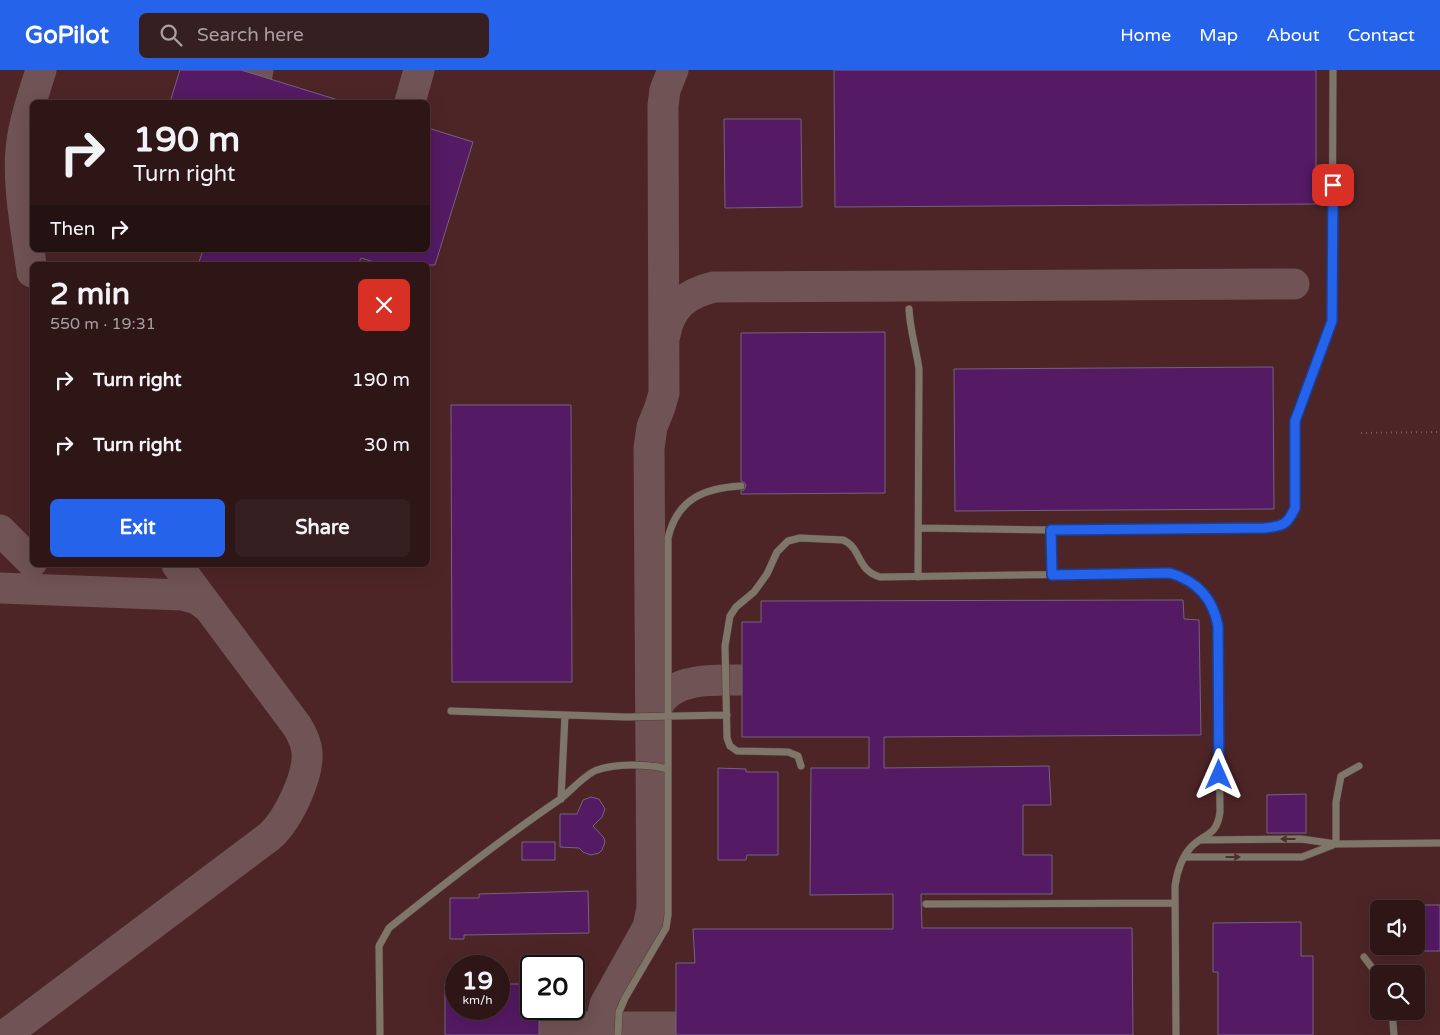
<!DOCTYPE html>
<html lang="en">
<head>
<meta charset="utf-8">
<style>
	:root { --surface:#2e1617; --page:#361f20; --text:#f1f3f6; --muted:#a79fa1; --line:#493536; --accent:#2563eb }
	body { margin:0; font-family:"Varela Round",sans-serif; background:var(--page); color:var(--text); height:100vh; display:flex; flex-direction:column; font-size:19px; white-space:nowrap }
	* { box-sizing:border-box; margin:0 }
	p { font-size:16px; color:var(--muted) }
	.icon { flex:none; width:28px; height:28px; fill:none; stroke:currentColor; stroke-width:2; stroke-linecap:round; stroke-linejoin:round }
	.map { position:relative; flex:1; overflow:hidden }
	.side { position:absolute; left:30px; top:192px; width:400px; height:305px; display:flex; flex-direction:column; background:var(--surface); border-radius:8px; box-shadow:0 5px 20px #0002,0 0 0 1px var(--line) }
	.side>* { flex:none }
	.guide { position:absolute; left:30px; top:30px; width:400px; height:152px; border-radius:8px; box-shadow:0 5px 20px #0002,0 0 0 1px var(--line); background:#2e1617; color:var(--text); overflow:hidden }
	.fabs { position:absolute; left:1370px; top:830px; display:grid; gap:10px }
	.fabs a { display:grid; place-items:center; width:55px; height:55px; border-radius:8px; background:var(--surface); box-shadow:0 5px 20px #0002,0 0 0 1px var(--line); font-size:25px }
	.speed { position:absolute; left:445px; top:885px; display:flex; gap:10px; font-size:25px; font-weight:700; text-align:center }
	.speed>* { display:grid; place-content:center; width:65px; height:65px; border-radius:50%; background:var(--surface); box-shadow:0 5px 20px #0002,0 0 0 1px var(--line); line-height:1 }
	.speed small { font-size:12px; font-weight:400 }
	.speed .limit { border:2px solid #111; border-radius:8px; background:#fff; color:#111 }
	.pin { position:absolute; display:grid; place-items:center; width:42px; height:42px; color:#fff; margin:-21px; border-radius:10px; box-shadow:0 2px 8px #0006 }
	.me { position:absolute; width:55px; margin:-28px; rotate:0deg; stroke-linejoin:round; filter:drop-shadow(0 0 4px #0008) }
	.turn { display:flex; align-items:center; gap:18px; height:105px; padding:0 20px; font-size:22px }
	.turn .icon { width:65px; height:65px; stroke-width:2.5 }
	.turn b { display:block; font-size:35px; line-height:42px }
	.then { display:flex; align-items:center; height:48px; padding:0 20px; background:#0003; gap:10px; font-size:19px }
	.round { display:grid; place-items:center; flex:none; width:52px; height:52px; border-radius:8px; background:var(--page) }
	.overview { display:flex; align-items:center; justify-content:space-between; height:85px; padding:0 20px }
	h1 { font-size:30px; font-weight:800; line-height:38px }
	.cta { display:flex; gap:10px; margin-top:auto; padding:10px 20px }
	.cta a { flex:1; height:58px; border-radius:8px; background:var(--accent); color:#fff; font-size:20px; font-weight:800; line-height:58px; text-align:center }
	.cta a+a { background:var(--page); color:var(--text) }
	ul { padding:0; list-style:none }
	li { display:flex; align-items:center; gap:15px; height:65px; padding:0 20px }
	li div { flex:1 }
	li b { display:block; font-size:19px }
	li em { font-style:normal }
	header { display:flex; align-items:center; gap:30px; box-sizing:border-box; height:70px; padding:0 25px; background:var(--accent); color:#fff }
	header strong { font-size:24px }
	nav { display:flex; gap:28px; margin-inline-start:auto; font-size:18px }
	.search { width:350px; height:45px; background:var(--page); display:flex; align-items:center; gap:12px; box-sizing:border-box; padding:0 18px; border-radius:8px; color:var(--muted); font-size:19px }
	.map>svg:first-child { display:block }
</style>
</head>
<body>
<header>
<strong>GoPilot</strong>
<div class="search"><svg class="icon" aria-label="search" viewBox="0 0 24 24"><circle cx="10" cy="10" r="6"/><path d="M15 15l6 6"/></svg>Search here</div>
<nav><a>Home</a><a>Map</a><a>About</a><a>Contact</a></nav>
</header>
<div class="map">
<svg width="1440" height="965" viewBox="0 0 1440 965">
	<rect width="100%" height="100%" fill="#3e1e1f"/>
	<path fill="#4d2527" fill-rule="evenodd" d="M0 0H1440V965H0ZM32 32H428V180H32ZM32 195H428V495H32ZM1379 839H1416V876H1379ZM456 896H499V939H456ZM531 896H574V939H531ZM1379 904H1416V941H1379Z"/>
	<g fill="none" stroke-linecap="round" stroke-linejoin="round">
		<path stroke="#705354" stroke-width="31" d="M257 5 258 0
			M410 32 419 0
			M32 202C27 162 16 111 22 71 25 47 34 23 41 0
			M665 265C670 237 687 223 714 217L1294 214
			M0 460 32 492
			M0 518 182 525 197 529 208 537
			M651 656C659 607 703 610 742 610
			M539 957H676
			M5 965 270 766C288 750 309 706 307 682 306 672 302 664 297 656L177 495
			M603 965 602 948 605 934 648 857 652 838 649 378 652 357 660 337 664 323 663 36 665 20 673 0"/>
	</g>
	<path fill="#541a64" stroke="#77627e" d="M180 0H241L338 30V32H170Z
		M834 0H1316V134L835 137Z
		M724 49H801L802 137 725 138Z
		M428 58 473 72 435 195H384L361 188 358 195H198L203 180H428Z
		M885 262V423L741 424V421L744 420 746 416 745 413 741 411V263Z
		M1273 297 1274 439 955 441 954 299Z
		M451 335H571L572 612H452Z
		M1183 530 1184 549 1199 550 1201 665 884 667V698L1049 696 1051 735H1023V785H1052V824H921L922 858H1132L1133 965H676V893H695L693 859H893V824L810 825 811 698H869V667H742V552H761V531Z
		M718 698 746 699V702H778V785H747L746 790H718Z
		M1306 724V763H1267V725Z
		M591 727 599 729 605 739 602 747 593 756 604 768 605 772 602 780 599 783 591 785 583 782 579 778 560 777V744H577L583 730Z
		M522 772H555V790H522Z
		M588 821 589 863 464 865V869H450V828H479V824Z
		M1416 835H1440V881H1416Z
		M1301 852V886H1313V965H1218V902H1213V853Z
		M445 914H456V939H499V914H531V939H539V965H445Z"/>
	<g fill="none" stroke-linecap="round" stroke-linejoin="round">
		<defs>
			<path id="service" d="M909 239C910 260 916 278 919 299L918 507
				M919 458 1051 460 1265 458C1283 456 1287 455 1295 438V351L1332 251 1333 0
				M1051 460 1052 505
				M451 641 626 647 727 645
				M801 696 798 686 788 682 737 681 730 676 727 668 725 576 730 546 736 537 754 522 767 504 777 482 788 471 800 468 843 470C862 478 856 500 880 507L1170 503C1197 511 1213 528 1218 556L1220 742C1217 766 1205 763 1191 777 1181 788 1177 802 1175 816L1176 965
				M561 729 565 645
				M1201 770 1301 769 1336 774 1440 773
				M1336 774V732L1341 706 1359 696
				M1185 787H1302L1333 775
				M926 834 1175 833
				M1364 887 1379 907
				M1392 941 1394 965
				M380 965 379 876 389 858C444 814 500 770 559 730 570 722 585 704 597 700 617 693 648 694 668 699
				M618 965 619 942 625 928 666 858 668 845V468C677 429 704 418 741 416"/>
		</defs>
		<use href="#service" stroke="#583a3a" stroke-width="8"/>
		<path stroke="#7b5e5e" stroke-width="2" stroke-dasharray="1 4" stroke-linecap="butt" d="M1361 363 1440 362"/>
		<use href="#service" stroke="#7e7668" stroke-width="7"/>
	</g>
	<defs><path id="oneway-solid" d="M-6-.8H1V-3.2L6.5 0L1 3.2V.8H-6Z" transform="scale(1.25)"/></defs>
	<g fill="#4a312f">
		<use href="#oneway-solid" transform="translate(1288 769) rotate(180)"/>
		<use href="#oneway-solid" transform="translate(1233 787)"/>
	</g>
	<g fill="none" stroke-linecap="round" stroke-linejoin="round">
		<defs>
			<path id="route" d="M1219 705 1218 556C1213 528 1197 511 1170 503L1052 505 1051 460 1265 458C1283 456 1287 455 1295 438V351L1332 251 1333 115"/>
		</defs>
		<use href="#route" stroke="#184099" stroke-width="12"/>
		<use href="#route" stroke="#2563eb" stroke-width="9"/>
	</g>
</svg>
<div class="fabs">
<a><svg class="icon" aria-label="sound" viewBox="0 0 24 24"><path d="M4 9h4l5-4v14l-5-4H4zM17 9q2 3 0 6"/></svg></a>
<a><svg class="icon" aria-label="search" viewBox="0 0 24 24"><circle cx="10" cy="10" r="6"/><path d="M15 15l6 6"/></svg></a>
</div>
<div class="speed"><div>19<small>km/h</small></div><div class="limit">20</div></div>
<div class="pin" style="left:1333px;top:115px;background:#d93025"><svg class="icon" aria-label="arrive" viewBox="0 0 24 24"><path d="M6 21V4h12l-3 4 3 4H6"/></svg></div>
<svg class="me" style="left:1219px;top:705px" viewBox="-20 -20 40 40"><path d="M0-17L14 15 0 8-14 15z" fill="#2563eb" stroke="#fff" stroke-width="4"/></svg>
<div class="guide">
<div class="turn"><svg class="icon" aria-label="right" viewBox="0 0 24 24"><path d="M7 20v-9h11M14 6l5 5-5 5"/></svg><div><b>190 m</b>Turn right</div></div>
<div class="then">Then<svg class="icon" aria-label="right" viewBox="0 0 24 24"><path d="M7 20v-9h11M14 6l5 5-5 5"/></svg></div>
</div>
<section class="side">
<div class="overview"><div><h1>2 min</h1><p>550 m · 19:31</p></div><a class="round" style="background:#d93025;color:#fff"><svg class="icon" aria-label="close" viewBox="0 0 24 24"><path d="M6 6l12 12M18 6L6 18"/></svg></a></div>
<ul>
<li><svg class="icon" aria-label="right" viewBox="0 0 24 24"><path d="M7 20v-9h11M14 6l5 5-5 5"/></svg><div><b>Turn right</b></div><em>190 m</em></li>
<li><svg class="icon" aria-label="right" viewBox="0 0 24 24"><path d="M7 20v-9h11M14 6l5 5-5 5"/></svg><div><b>Turn right</b></div><em>30 m</em></li>
</ul>
<div class="cta"><a>Exit</a><a>Share</a></div>
</section>
</div>
</body>
</html>
